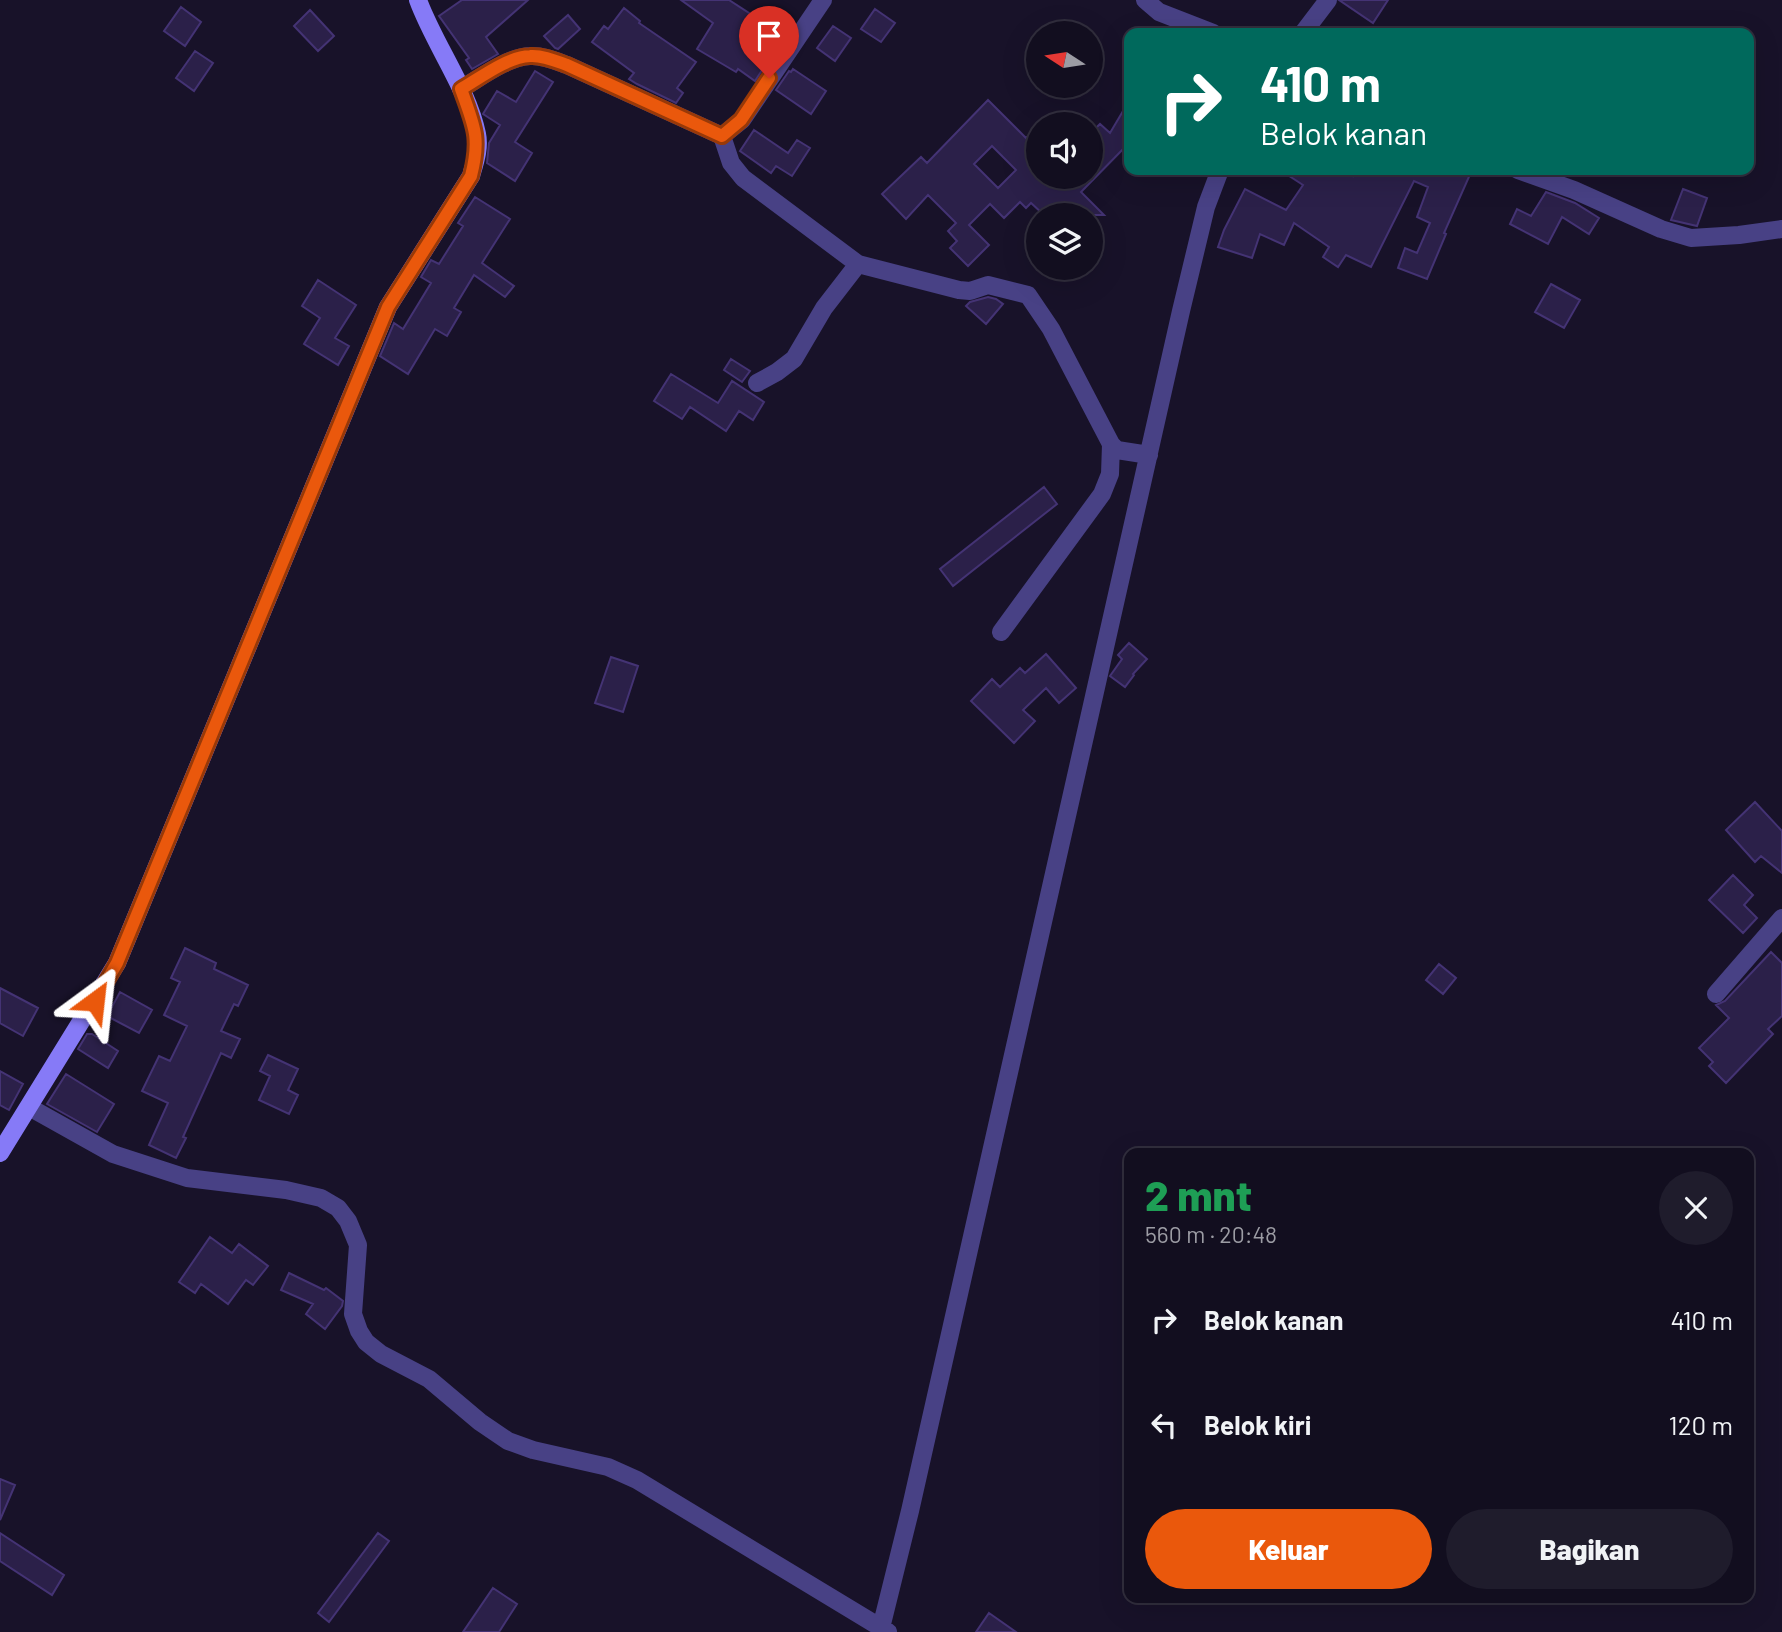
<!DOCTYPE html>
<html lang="id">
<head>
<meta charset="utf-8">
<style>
	:root { --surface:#120e1f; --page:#1f1c2c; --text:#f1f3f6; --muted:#9c9ca4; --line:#312e3d; --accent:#ea580c }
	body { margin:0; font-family:Barlow,sans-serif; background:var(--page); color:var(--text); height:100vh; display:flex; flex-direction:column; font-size:26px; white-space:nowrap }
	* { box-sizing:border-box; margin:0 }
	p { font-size:23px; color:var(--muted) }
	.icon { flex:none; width:38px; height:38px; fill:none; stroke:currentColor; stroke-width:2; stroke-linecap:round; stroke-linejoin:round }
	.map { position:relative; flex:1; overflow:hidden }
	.side { position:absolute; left:1124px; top:1148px; width:630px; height:455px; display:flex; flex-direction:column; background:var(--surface); border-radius:14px; box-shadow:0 7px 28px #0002,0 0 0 2px var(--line) }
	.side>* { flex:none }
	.top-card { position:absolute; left:1124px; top:28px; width:630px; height:147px; border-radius:14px; box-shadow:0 7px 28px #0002,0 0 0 2px var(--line); background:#00695c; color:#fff; overflow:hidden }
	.needle { width:46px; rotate:282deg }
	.controls { position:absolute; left:1026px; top:21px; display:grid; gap:14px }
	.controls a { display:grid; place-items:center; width:77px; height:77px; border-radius:50%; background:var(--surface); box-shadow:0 7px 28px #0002,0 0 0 2px var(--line); font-size:35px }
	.pin { position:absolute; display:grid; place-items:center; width:60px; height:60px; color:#fff; margin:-72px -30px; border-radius:50% 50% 50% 0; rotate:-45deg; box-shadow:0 0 7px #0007 }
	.pin .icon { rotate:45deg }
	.me { position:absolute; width:77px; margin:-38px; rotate:30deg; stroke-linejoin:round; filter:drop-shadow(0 0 5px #0008) }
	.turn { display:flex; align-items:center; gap:24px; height:147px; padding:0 21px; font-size:32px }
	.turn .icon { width:91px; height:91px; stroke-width:2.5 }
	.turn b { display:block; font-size:49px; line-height:60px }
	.round { display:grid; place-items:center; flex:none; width:74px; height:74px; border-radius:37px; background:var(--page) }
	.summary { display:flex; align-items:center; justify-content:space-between; height:119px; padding:0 21px }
	h1 { font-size:42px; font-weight:800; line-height:52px; color:#1e9e55 }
	.button { display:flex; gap:14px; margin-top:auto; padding:14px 21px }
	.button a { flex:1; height:80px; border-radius:42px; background:var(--accent); color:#fff; font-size:28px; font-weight:800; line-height:80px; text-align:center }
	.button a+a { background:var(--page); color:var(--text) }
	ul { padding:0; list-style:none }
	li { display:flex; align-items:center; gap:21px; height:105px; padding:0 21px }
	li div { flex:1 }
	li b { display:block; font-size:26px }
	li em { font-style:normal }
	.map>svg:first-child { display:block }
</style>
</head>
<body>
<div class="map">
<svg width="1782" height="1632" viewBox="0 0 1782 1632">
	<rect width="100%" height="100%" fill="#181229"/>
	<path fill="#2b2049" stroke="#443374" stroke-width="2" fill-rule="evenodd" d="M462 0H528L486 37 498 54 472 69 466 60 469 58 439 16Z
		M681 0H729L766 24 753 46 770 58 755 81 738 69 736 72 697 49 713 23Z
		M1339 0H1388L1373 23Z
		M181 7 201 22 185 46 164 31Z
		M624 8 640 21 639 23 696 62 677 88 683 93 676 103 637 84 629 79 634 73 592 42 604 26 608 29Z
		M875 9 895 23 881 42 861 29Z
		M310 10 334 36 318 51 294 26Z
		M568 15 580 29 558 49 555 48 544 36Z
		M833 26 851 38 835 61 817 48Z
		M195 51 213 63 194 91 176 78Z
		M793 69 826 91 811 114 776 90 789 71 791 72Z
		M535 71 553 82 515 142 532 153 515 181 487 163 489 143 500 125 483 114 497 91 516 102Z
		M988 100 1026 138 1038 127V177H1090V134L1100 124 1110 133 1129 101V143L1081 192 1104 215H1070L1060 206 1051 215H1044L1031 203 1026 208 1020 202 1004 218 990 204 969 225 989 245 968 266 950 248 957 241 948 231 956 223 928 195 906 219 882 194 921 157 927 163ZM992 146 1016 170 998 188 974 164Z
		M754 130 788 153 797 140 810 148 792 176 776 166 771 173 740 151Z
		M1280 170H1345L1353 176 1357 170H1472L1444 233 1446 234 1427 279 1398 268 1405 248 1417 253 1430 223 1417 217 1428 187 1414 181 1371 267 1346 255 1338 267 1323 257 1329 247 1294 223 1284 245 1260 234 1252 258 1218 247 1224 230 1245 189 1286 210 1303 185Z
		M1683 189 1707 198 1697 226 1671 220Z
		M1546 192 1575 203 1599 218 1589 234 1562 217 1548 244 1510 224 1517 209 1531 216Z
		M475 197 510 219 482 263 514 286 505 297 474 275 454 308 461 312 447 336 435 329 408 374 380 356 394 323 403 329 431 283 421 277 431 260 439 264 463 226 458 223Z
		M318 280 356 305 335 338 349 346 338 365 304 344 320 318 302 306Z
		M1551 284 1580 300 1564 328 1535 312Z
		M988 297 996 299 1003 304 986 324 966 306 970 302Z
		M731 359 750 371 742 382 724 370Z
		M671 374 718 403 732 381 764 402 753 420 739 411 726 431 690 407 682 419 654 401Z
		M1044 487 1057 504 953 586 940 569Z
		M1129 643 1147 659 1133 674 1134 675 1125 687 1110 676 1122 659 1118 655Z
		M1046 654 1076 688 1059 703 1046 688 1023 710 1035 721 1014 743 971 701 992 679 1000 687 1020 668 1025 673Z
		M611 657 638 666 623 712 595 703Z
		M1755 802 1782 831V873L1761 856 1755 862 1726 830Z
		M1733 875 1753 895 1744 905 1757 918 1743 933 1709 900Z
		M185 948 216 963 214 969 248 985 238 1006 234 1004 221 1031 240 1039 231 1058 221 1053 183 1137 186 1138 176 1158 149 1145 168 1103 142 1091 159 1056 170 1061 187 1026 164 1015 180 982 171 978Z
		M1771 952 1782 963V1016L1768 1029 1773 1034 1726 1083 1709 1066 1713 1062 1699 1048 1729 1018 1716 1005 1725 1001Z
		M1439 964 1456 978 1443 994 1426 980Z
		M0 988 38 1008 23 1036 0 1023Z
		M120 992 152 1010 139 1033 107 1016Z
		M87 1034H92L118 1051 108 1068 78 1049Z
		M268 1055 298 1069 288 1090 298 1095 289 1114 259 1100 270 1076 260 1071Z
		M0 1071 23 1084 9 1110 0 1105Z
		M66 1074 114 1104 97 1132 47 1104Z
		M210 1237 232 1253 239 1244 268 1266 253 1285 246 1280 228 1304 201 1284 195 1293 179 1282Z
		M289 1273 324 1290 326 1288 343 1301 342 1306 325 1329 306 1314 313 1304 281 1290Z
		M0 1479 15 1485 0 1520Z
		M0 1533 64 1575 52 1595 0 1561Z
		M378 1533 389 1541 329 1622 318 1613Z
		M493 1588 517 1604 499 1632H463Z
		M989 1613 1016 1632H976Z"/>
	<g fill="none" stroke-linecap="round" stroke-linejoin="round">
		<path stroke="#484185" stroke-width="18" d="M1145 0 1159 12 1213 33
			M1303 33 1328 0
			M461 89C480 78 507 57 530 56 542 55 556 61 567 65L722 136 742 120 823 0
			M722 136 731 163 743 178 858 264 959 290 970 291 988 285 1028 295 1051 329 1111 444 1117 450 1149 455
			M1518 170 1574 190 1661 229 1691 238 1739 235 1782 229
			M757 383 777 372 794 359 824 308 858 264
			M1001 632 1102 494 1110 474 1111 444
			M1716 994 1782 918
			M29 1107 113 1154 187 1178 286 1190 321 1198 338 1208 348 1221 358 1245 353 1314 359 1331 366 1342 381 1354 429 1379 480 1422 508 1441 533 1450 608 1467 637 1480 888 1632
			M880 1632 910 1511 1181 311 1206 207 1220 170"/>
		<path stroke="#867af7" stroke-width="18" d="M0 1153 117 963 388 307 471 176C475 162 480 148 477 134 468 89 434 44 418 0"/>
	</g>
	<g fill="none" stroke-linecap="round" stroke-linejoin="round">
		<defs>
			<path id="route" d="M95 1001 117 963 388 307 471 176C481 137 474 126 461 89 480 78 507 57 530 56 542 55 556 61 567 65L722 136 741 120 769 78"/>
		</defs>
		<use href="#route" stroke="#983908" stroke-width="18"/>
		<use href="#route" stroke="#ea580c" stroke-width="12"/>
	</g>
</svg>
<div class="controls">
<a><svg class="needle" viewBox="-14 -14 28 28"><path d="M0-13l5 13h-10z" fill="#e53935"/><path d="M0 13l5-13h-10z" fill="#9c9ca4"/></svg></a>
<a><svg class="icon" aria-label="sound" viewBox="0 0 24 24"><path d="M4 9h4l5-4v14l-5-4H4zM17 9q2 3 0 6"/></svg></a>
<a><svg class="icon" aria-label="layers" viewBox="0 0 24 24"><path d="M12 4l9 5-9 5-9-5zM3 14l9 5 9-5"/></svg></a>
</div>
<div class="pin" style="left:769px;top:78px;background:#d93025"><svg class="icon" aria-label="arrive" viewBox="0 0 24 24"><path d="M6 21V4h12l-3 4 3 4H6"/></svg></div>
<svg class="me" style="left:95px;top:1001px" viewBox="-20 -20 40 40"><path d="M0-17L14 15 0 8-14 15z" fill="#ea580c" stroke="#fff" stroke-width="4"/></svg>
<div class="top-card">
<div class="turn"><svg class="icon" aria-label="right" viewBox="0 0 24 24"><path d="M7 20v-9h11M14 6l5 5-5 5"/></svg><div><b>410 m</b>Belok kanan</div></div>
</div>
<section class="side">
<div class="summary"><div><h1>2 mnt</h1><p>560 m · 20:48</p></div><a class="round"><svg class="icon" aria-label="close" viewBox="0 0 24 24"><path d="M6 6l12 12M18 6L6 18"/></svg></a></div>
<ul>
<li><svg class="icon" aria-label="right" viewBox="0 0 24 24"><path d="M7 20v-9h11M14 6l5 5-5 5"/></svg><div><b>Belok kanan</b></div><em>410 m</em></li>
<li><svg class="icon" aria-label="left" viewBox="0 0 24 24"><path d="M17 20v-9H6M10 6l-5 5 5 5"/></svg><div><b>Belok kiri</b></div><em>120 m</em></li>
</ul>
<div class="button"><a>Keluar</a><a>Bagikan</a></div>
</section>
</div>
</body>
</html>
